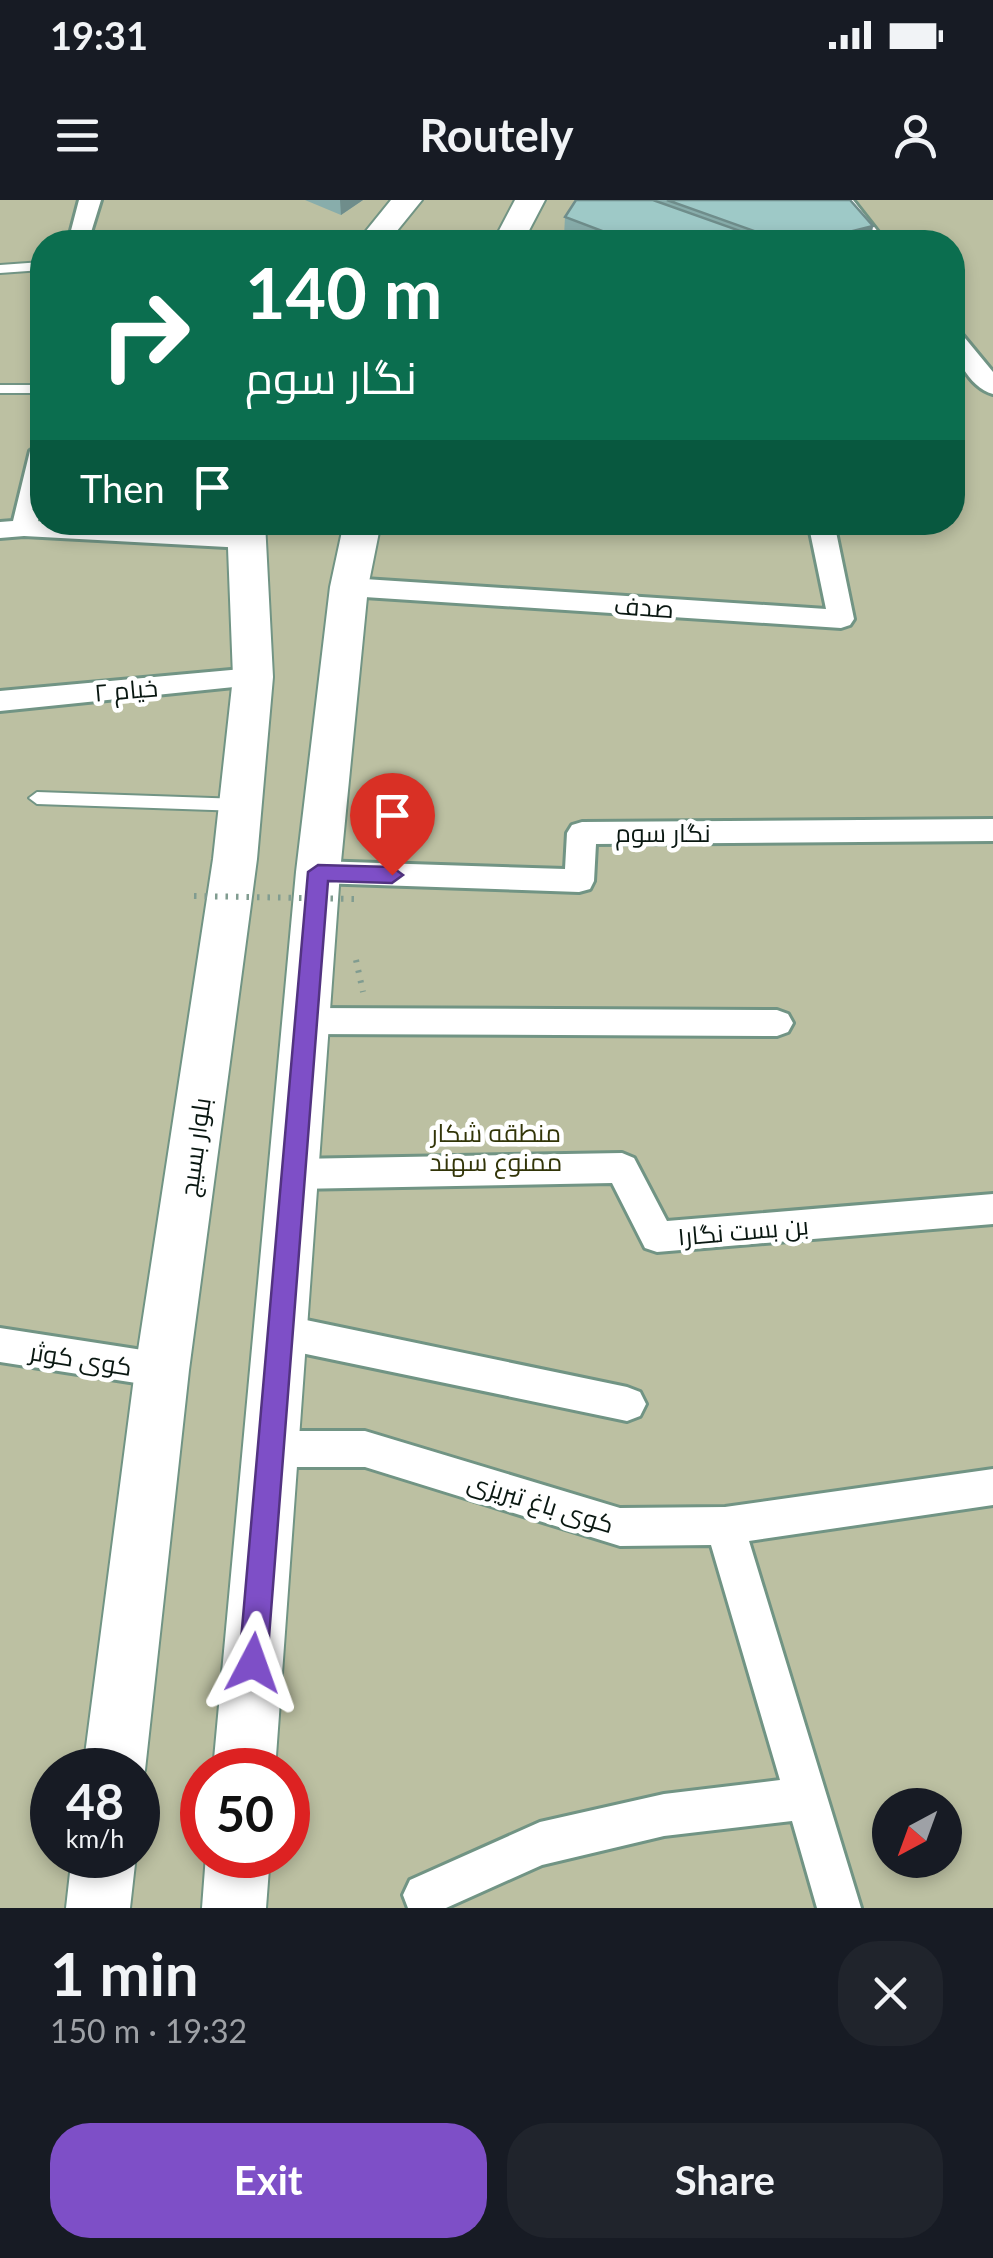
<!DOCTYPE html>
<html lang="en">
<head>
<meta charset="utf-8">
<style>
	:root { --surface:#171b24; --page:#20242c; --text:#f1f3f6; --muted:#9ea1a6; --accent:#7e4fc7 }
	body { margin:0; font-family:Lato,Cairo,sans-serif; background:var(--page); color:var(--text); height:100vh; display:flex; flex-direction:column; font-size:38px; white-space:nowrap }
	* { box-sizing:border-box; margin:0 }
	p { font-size:32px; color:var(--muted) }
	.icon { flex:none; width:55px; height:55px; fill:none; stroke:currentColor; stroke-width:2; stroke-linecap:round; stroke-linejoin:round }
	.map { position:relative; height:1708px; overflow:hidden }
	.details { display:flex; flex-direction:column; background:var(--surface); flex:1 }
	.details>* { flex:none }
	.hud { position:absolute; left:30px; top:30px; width:935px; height:305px; border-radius:40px; box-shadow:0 5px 15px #0003; background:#0b6e4f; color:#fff; overflow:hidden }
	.needle { width:65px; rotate:221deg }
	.tools { position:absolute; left:872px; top:1588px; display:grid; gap:20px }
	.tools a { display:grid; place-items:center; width:90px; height:90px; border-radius:50%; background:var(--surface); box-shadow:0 5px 15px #0003; font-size:50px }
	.speed { position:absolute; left:30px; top:1548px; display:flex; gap:20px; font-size:50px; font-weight:700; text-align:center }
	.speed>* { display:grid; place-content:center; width:130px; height:130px; border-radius:50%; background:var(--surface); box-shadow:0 5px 15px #0003; line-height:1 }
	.speed small { font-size:25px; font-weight:400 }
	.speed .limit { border:15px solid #d22; background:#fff; color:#111 }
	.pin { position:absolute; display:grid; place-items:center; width:85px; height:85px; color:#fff; margin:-102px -42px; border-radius:50% 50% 50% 0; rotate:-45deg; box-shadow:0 0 10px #0007 }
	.pin .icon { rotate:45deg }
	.me { position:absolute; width:110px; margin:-55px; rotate:4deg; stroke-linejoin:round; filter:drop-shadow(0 0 8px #0008) }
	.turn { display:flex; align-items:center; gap:35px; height:210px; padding:0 50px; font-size:45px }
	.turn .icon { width:130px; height:130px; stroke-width:2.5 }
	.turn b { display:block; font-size:70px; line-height:85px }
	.then { display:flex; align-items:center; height:95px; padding:0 50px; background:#0003; gap:20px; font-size:38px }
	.round { display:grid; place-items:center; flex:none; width:105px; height:105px; border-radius:40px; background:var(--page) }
	.headline { display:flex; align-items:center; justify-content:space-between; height:170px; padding:0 50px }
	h1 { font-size:60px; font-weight:700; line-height:75px }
	.button { display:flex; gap:20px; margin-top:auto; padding:20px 50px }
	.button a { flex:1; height:115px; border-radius:40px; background:var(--accent); color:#fff; font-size:40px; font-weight:700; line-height:115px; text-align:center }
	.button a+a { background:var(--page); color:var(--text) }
	.status { display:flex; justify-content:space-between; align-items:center; height:70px; padding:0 50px; background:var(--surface); direction:ltr }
	.status svg { height:28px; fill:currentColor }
	header { display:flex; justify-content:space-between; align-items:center; height:130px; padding:0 50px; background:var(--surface); font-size:45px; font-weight:700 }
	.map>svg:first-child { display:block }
</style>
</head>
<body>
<div class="status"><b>19:31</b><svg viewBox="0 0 49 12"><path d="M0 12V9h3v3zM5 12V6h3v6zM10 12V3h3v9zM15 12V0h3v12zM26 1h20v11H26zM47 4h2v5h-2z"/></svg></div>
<header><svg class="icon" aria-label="menu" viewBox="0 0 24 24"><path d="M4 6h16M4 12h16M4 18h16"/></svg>Routely<svg class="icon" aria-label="person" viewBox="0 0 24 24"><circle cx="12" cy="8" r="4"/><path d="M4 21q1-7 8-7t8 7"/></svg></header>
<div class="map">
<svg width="993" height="1708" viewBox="0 0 993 1708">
	<rect width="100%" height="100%" fill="#c9efde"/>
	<path fill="#bcc0a2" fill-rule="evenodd" d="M0 0H993V1708H0ZM42 42H952V322H42ZM52 1570H138V1655H52ZM202 1570H288V1655H202ZM890 1605H945V1660H890Z"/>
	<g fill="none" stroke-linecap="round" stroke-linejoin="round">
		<defs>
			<path id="service" d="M42 62V70L0 73V65Z
				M0 185H42V193H0Z
				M37 592 241 599 249 605 241 611 37 604 29 598Z"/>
			<path id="minor" d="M79 0H101L88 42H68Z
				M831 0H853L886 42H865Z
				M952 130 960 132 993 172V194C968 187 952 153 952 130Z
				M42 243V303L38 321 42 322 245 332 258 340 245 348 24 336 0 338V322L13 321 30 251Z
				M808 322H834L854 419 850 425 841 428 349 396 336 387 349 378 826 409Z
				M253 468 263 470 267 477 263 484 0 511V491Z
				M993 619V641L596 644 594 681 590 689 579 692 318 683 307 680 303 672 307 664 318 661 565 669 567 633 572 625 582 622Z
				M305 808 777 810 788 814 793 823 788 832 777 836 305 834 294 830 289 821 294 812Z
				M622 953 634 958 667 1021 993 994V1024L657 1052 645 1048 612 983 295 989 283 984 278 974 283 964 295 959Z
				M282 1115 627 1187 640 1192 646 1204 640 1216 627 1221 282 1149 269 1144 264 1132 269 1120Z
				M0 1128 162 1153 175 1158 180 1170 175 1182 162 1187 0 1162Z
				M270 1231H365L620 1308 725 1307 993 1269V1305L749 1341 861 1708H817L792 1621 664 1636 542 1665 446 1708H408L403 1695 410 1680 540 1622 664 1594 780 1580 711 1345 620 1346 365 1267H270L257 1262 251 1249 257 1236Z"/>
			<path id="secondary" d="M391 0H422L388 42H357Z
				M515 0H545L523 42H493Z
				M227 322H265L273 477 257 659 189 1170 145 1570 138 1588V1570H83L135 1170 213 659 233 477Z
				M344 322H381L368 387 340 672 275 1570H213L296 672 330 387Z
				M72 1655H136L130 1708H66Z
				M206 1655H270L266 1708H202Z"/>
		</defs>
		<use href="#service" stroke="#719484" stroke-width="4"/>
		<use href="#minor" stroke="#719484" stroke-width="6"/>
		<use href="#secondary" stroke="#719484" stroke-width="4"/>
		<path stroke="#809c90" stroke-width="6" stroke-dasharray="2.5 8" stroke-linecap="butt" d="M356 760 363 792"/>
		<use href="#service" fill="#fff" fill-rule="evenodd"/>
		<use href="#minor" fill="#fff" fill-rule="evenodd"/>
		<use href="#secondary" fill="#fff" fill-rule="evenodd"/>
		<path stroke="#809c90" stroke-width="6" stroke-dasharray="2.5 8" stroke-linecap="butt" d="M194 696 358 699"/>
	</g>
	<path fill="#88adab" d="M305 0H363L341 15Z
		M576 0H850L873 26 870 42H580L564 36 565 17Z"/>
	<path fill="#6f8d8b" d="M340 0H363L341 15Z
		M873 26 870 42H809Z"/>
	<path fill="#9ec9c7" stroke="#6f8d8b" stroke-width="2.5" d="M576 0H653L771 42H631L565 17Z
		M667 0H850L873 26 809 42H785Z"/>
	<path fill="#7e4fc7" stroke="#523381" stroke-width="2.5" d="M318 665 392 667 403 675 392 683 328 681 267 1463 263 1473 253 1477 243 1473 239 1463 308 672Z"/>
	<g text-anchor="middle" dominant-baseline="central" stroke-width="9" stroke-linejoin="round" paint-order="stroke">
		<g font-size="25" fill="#091711" stroke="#fff">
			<text transform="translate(644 406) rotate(4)">صدف</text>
			<text transform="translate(126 489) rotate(-5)">خیام ۲</text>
			<text x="663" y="632">نگار سوم</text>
			<text transform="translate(194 947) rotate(-82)">بلوار بسیج</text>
			<text transform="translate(743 1030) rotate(-5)">بن بست نگار۱</text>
			<text transform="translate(81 1158) rotate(9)">کوی کوثر</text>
			<text transform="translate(541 1302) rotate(17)">کوی باغ تبریزی</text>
		</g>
		<g font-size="25" fill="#323508" stroke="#fff">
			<text x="496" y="932">منطقه شکار<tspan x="496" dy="29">ممنوع سهند</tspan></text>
		</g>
	</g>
</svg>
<div class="tools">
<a><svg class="needle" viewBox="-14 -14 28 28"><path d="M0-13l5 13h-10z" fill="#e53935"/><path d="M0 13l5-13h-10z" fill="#9ea1a6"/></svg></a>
</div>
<div class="speed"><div>48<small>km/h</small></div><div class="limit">50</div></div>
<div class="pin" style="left:392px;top:675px;background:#d93025"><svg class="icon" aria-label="arrive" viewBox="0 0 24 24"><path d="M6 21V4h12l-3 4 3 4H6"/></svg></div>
<svg class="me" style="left:253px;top:1463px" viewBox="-20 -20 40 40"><path d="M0-17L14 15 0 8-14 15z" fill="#7e4fc7" stroke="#fff" stroke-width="4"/></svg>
<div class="hud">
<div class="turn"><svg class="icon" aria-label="right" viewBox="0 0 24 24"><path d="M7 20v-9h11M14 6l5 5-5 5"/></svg><div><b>140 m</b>نگار سوم</div></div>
<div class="then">Then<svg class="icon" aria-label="arrive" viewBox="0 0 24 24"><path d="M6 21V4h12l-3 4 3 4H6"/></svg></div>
</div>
</div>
<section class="details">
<div class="headline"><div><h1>1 min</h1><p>150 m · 19:32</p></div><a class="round"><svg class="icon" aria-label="close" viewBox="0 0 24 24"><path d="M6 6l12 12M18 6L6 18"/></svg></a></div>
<div class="button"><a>Exit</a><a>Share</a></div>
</section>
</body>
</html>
